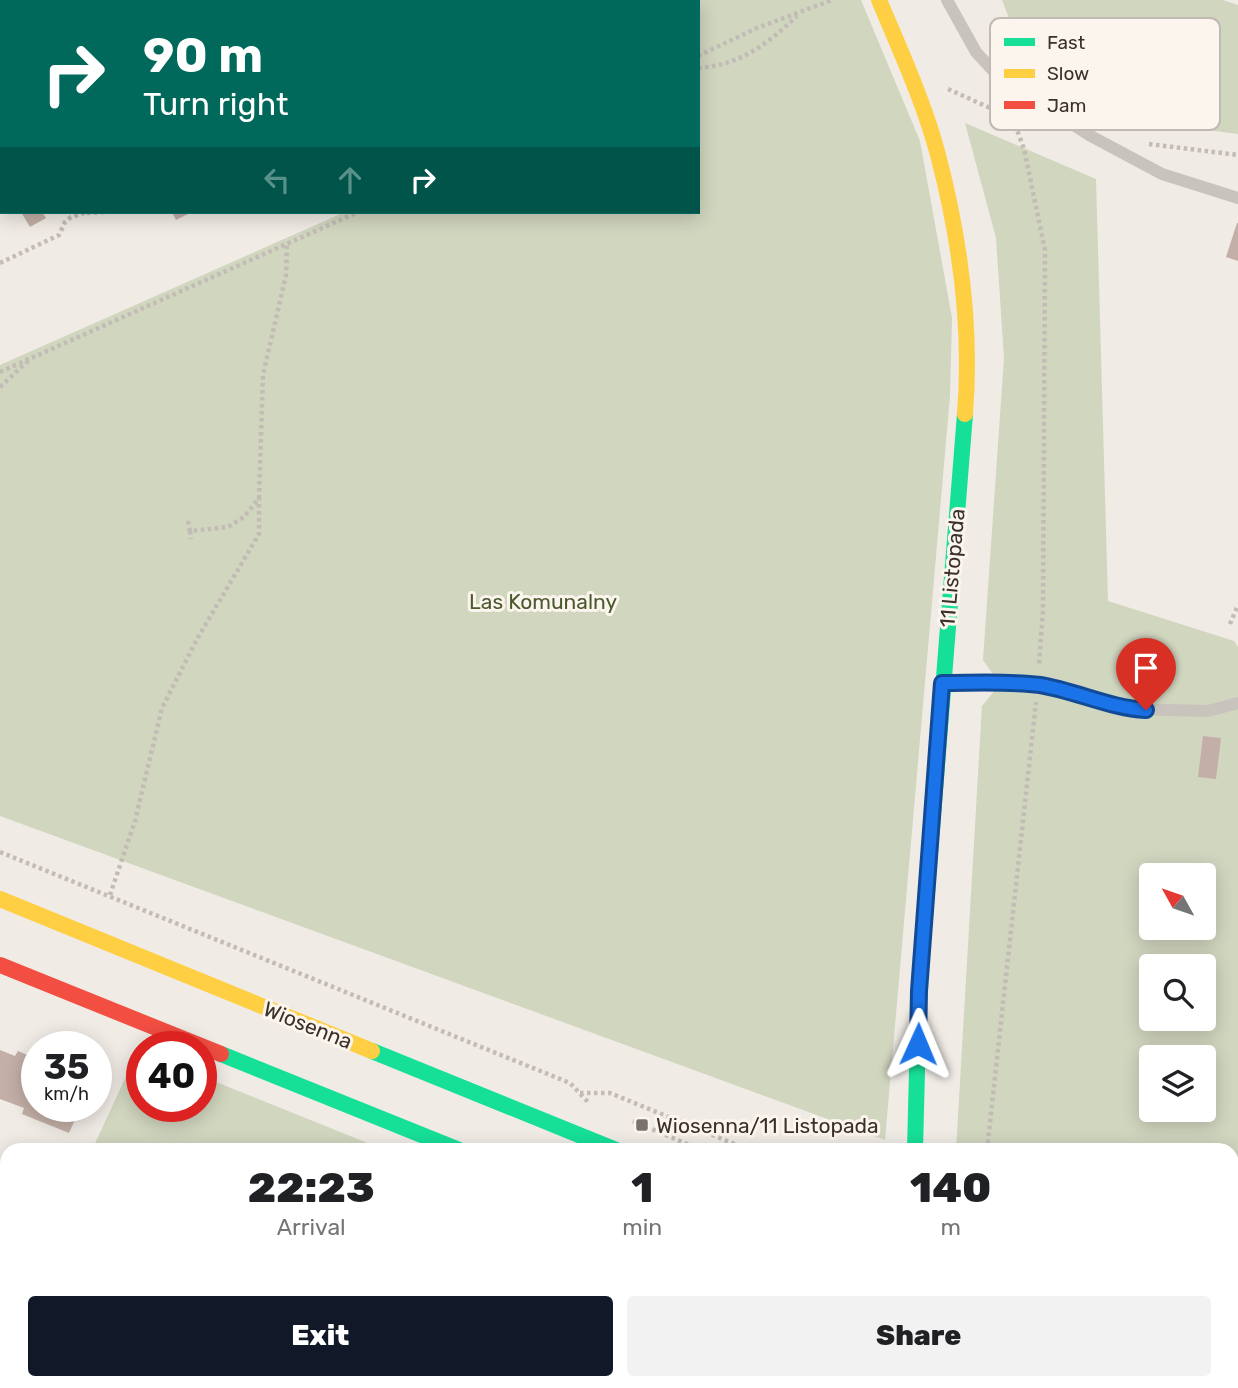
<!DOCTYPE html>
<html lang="en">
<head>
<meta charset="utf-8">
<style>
	:root { --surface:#fff; --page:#f2f2f2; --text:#202124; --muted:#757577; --accent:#111827 }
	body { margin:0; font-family:Rubik,sans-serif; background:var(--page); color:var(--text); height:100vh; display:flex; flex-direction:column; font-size:26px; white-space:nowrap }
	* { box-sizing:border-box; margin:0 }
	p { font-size:23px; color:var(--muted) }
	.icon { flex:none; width:38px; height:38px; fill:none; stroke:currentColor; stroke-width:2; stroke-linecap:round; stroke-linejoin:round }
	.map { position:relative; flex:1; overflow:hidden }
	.sheet { position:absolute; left:0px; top:1143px; width:1239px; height:247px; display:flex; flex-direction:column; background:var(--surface); border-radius:21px 21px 0 0; box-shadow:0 4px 18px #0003 }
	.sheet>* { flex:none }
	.guide { position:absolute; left:0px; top:0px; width:700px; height:214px; box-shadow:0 4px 18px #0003; background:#00695c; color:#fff; overflow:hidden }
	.needle { width:46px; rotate:310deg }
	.controls { position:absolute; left:1139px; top:863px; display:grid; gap:14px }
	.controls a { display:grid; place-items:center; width:77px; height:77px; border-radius:7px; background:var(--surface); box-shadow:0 4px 18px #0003; font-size:35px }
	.speed { position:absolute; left:21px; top:1031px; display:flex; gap:14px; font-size:35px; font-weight:700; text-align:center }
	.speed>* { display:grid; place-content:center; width:91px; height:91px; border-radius:50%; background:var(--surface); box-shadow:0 4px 18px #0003; line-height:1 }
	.speed small { font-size:18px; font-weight:400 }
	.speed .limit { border:10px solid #d22; background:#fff; color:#111 }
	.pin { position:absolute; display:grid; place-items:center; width:60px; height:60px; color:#fff; margin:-72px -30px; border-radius:50% 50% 50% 0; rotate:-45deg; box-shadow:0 0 7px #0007 }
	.pin .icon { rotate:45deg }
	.me { position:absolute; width:77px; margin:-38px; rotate:1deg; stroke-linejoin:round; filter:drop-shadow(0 0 5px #0008) }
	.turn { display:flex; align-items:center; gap:24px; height:147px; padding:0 28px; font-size:32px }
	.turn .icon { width:91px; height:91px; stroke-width:2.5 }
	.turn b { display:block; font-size:49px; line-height:60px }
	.lanes { display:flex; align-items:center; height:66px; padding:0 28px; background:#0003; justify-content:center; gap:35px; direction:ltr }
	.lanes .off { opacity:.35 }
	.eta { display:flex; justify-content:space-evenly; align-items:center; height:119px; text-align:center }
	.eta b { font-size:42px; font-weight:800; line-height:49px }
	.action { display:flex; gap:14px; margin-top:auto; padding:14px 28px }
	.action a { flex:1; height:80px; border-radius:7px; background:var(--accent); color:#fff; font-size:28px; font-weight:800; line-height:80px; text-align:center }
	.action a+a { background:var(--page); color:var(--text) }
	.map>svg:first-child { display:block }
</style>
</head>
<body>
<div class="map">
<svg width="1238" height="1388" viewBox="0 0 1238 1388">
	<rect width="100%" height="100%" fill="#f0ebe5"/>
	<path fill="#d1d6bf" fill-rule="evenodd" d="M446 0H861L920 141 952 318 950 396 885 1140 0 816V365L345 212H698V2H445Z
		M1002 0H1223L1238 5V134L1163 124 1085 104 1020 47Z
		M965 123 1096 179 1108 601 1234 641 1238 647V1294L1232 1292V1150H956L982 706 1000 684 983 660 1004 358 996 238ZM1152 875H1204V928H1152ZM1152 966H1204V1018H1152ZM1152 1057H1204V1110H1152Z
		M138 1050 142 1052V1106H201V1076L385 1150H92Z
		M20 1383H305L301 1388H24Z"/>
	<path fill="#c3afa7" d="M21 212H42L46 218 30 227Z
		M172 212H192L176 220Z
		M1237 223H1238V261L1226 257Z
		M1203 736 1221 738 1216 779 1198 777Z
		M0 1050 15 1056 18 1051 37 1059V1106H81L69 1133 22 1114 24 1108 0 1099Z
		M0 1198 7 1206V1254L0 1260Z
		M609 1382H665L663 1388H607Z
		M677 1382H756L753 1388H690Z"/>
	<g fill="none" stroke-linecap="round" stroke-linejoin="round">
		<path stroke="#c2bbb6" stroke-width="4.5" stroke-dasharray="3.5 3.5" stroke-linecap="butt" d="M0 39 2 37
			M698 56 757 28 832 0
			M698 68C741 65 767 44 797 16
			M0 78H2
			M948 89 999 112H1011
			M0 91V99
			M1008 105 1024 149 1045 250 1043 610 1039 665
			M1149 144 1238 155
			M0 165 2 164
			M87 213 107 212
			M0 263 59 235 65 222 71 217 87 212
			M0 372 358 212
			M0 387 28 361
			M188 521 190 531 228 527 244 517 259 498 263 375 286 275 287 244
			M190 531 191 539
			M1230 624 1238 605
			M0 852 570 1083 589 1103
			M110 895 135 821 162 708 197 639 259 534V498
			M580 1093H610L749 1150
			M633 1121 701 1150
			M987 1150 1036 702
			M1232 1353 1238 1355
			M983 1388 984 1382"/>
		<path stroke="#c9c3be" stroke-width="12" d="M41 0 45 2
			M77 0V2
			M947 0 976 52 997 75 1089 135 1162 174 1238 198
			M945 683 1037 685 1061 689 1126 709 1208 711 1238 703"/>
		<path stroke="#c9c3be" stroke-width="26" d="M850 1382 852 1388"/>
		<path stroke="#16e098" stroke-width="16" d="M372 1051 616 1150
			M221 1054 459 1150
			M915 1150 919 991 965 414
			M914 1382V1388
			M1182 1382 1197 1388"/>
		<path stroke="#ffcf43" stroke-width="16" d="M879 0C900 50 924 102 938 155 960 239 972 327 965 414
			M0 899 372 1051
			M1021 1382 1035 1388"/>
		<path stroke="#f24e42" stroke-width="16" d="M0 965 221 1054"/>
	</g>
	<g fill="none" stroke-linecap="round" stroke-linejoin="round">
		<defs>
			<path id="route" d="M918 1044 919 991 942 683C974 683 1008 681 1040 685 1076 691 1110 708 1146 710"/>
		</defs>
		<use href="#route" stroke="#114b97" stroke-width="18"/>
		<use href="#route" stroke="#1a73e8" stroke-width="12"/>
	</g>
	<rect fill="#7a716c" stroke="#fbf5ee" stroke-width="2.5" x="635" y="1118" width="14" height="14" rx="3.5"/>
	<g text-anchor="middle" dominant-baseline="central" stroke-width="6" stroke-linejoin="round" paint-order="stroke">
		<g font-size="21" fill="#3b302b" stroke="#fbf5ee">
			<text transform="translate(952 568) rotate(-85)">11 Listopada</text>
			<text transform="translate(308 1025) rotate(22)">Wiosenna</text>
		</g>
		<g font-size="21" fill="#4a5a2e" stroke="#fbf5ee">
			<text x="543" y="601">Las Komunalny</text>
		</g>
		<g font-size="21" fill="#3b302b" stroke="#fbf5ee" text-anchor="start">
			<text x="656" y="1125">Wiosenna/11 Listopada</text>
		</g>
	</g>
	<rect x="990" y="18" width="230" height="112" rx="10" fill="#fbf5ee" stroke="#c1bab4" stroke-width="2"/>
	<rect x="1004" y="38" width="31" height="8" fill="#16e098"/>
	<rect x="1004" y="69" width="31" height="9" fill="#ffcf43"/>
	<rect x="1004" y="101" width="31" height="8" fill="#f24e42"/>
	<g font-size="19" fill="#3b302b">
		<text x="1047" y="49">Fast</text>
		<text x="1047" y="80">Slow</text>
		<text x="1047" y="112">Jam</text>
	</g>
</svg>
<div class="controls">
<a><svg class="needle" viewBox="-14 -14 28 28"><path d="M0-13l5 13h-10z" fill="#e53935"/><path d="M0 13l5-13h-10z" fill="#757577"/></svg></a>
<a><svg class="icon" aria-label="search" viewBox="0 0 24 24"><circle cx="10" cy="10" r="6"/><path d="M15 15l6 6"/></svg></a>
<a><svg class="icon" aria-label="layers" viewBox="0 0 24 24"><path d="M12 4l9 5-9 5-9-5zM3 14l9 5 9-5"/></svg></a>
</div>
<div class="speed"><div>35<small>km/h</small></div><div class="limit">40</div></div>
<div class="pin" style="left:1146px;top:710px;background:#d93025"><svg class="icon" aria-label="arrive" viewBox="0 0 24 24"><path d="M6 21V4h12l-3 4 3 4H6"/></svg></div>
<svg class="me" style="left:918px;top:1044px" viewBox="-20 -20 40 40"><path d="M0-17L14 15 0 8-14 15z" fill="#1a73e8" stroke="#fff" stroke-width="4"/></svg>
<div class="guide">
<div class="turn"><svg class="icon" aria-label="right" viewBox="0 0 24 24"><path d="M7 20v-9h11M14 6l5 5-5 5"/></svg><div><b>90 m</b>Turn right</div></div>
<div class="lanes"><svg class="icon off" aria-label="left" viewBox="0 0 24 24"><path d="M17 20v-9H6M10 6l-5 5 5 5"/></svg><svg class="icon off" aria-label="ahead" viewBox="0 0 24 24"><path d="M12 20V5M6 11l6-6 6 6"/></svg><svg class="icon" aria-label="right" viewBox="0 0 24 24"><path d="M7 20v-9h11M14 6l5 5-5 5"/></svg></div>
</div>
<section class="sheet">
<div class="eta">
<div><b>22:23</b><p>Arrival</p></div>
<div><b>1</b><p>min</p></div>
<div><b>140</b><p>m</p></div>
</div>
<div class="action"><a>Exit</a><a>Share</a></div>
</section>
</div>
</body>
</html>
